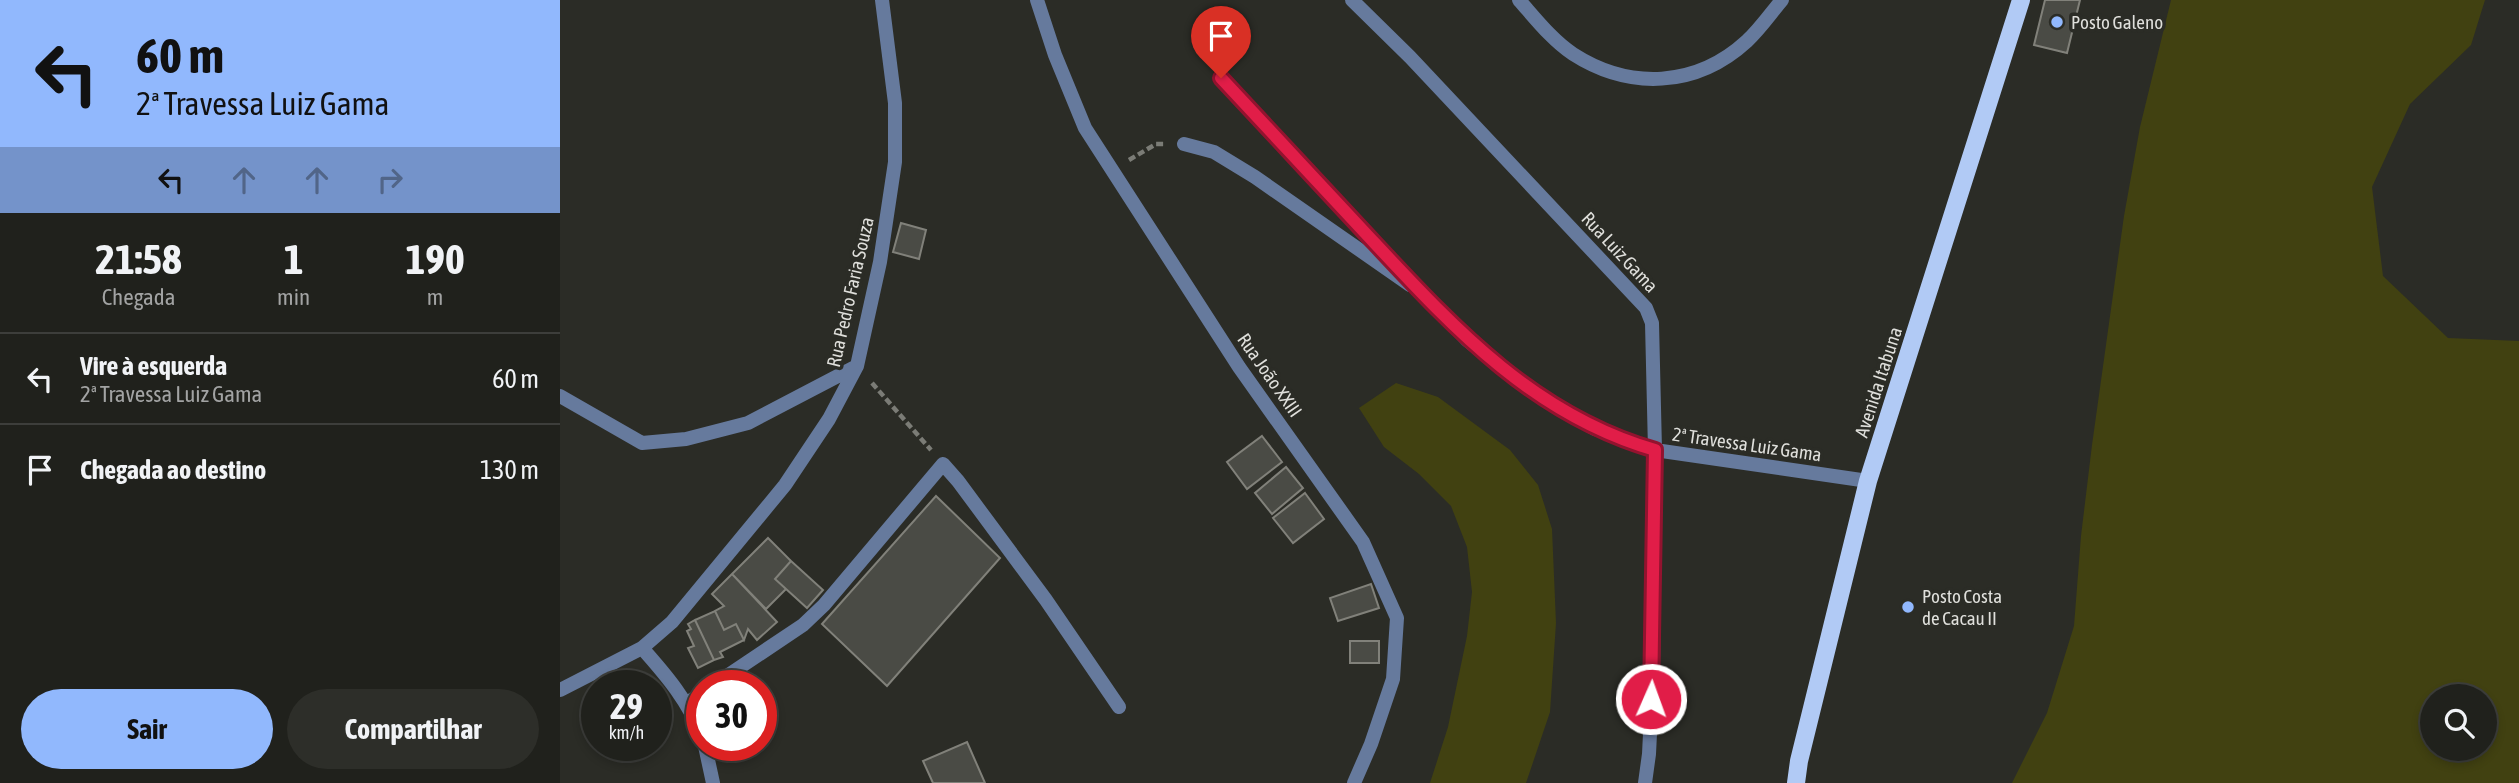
<!DOCTYPE html>
<html lang="pt">
<head>
<meta charset="utf-8">
<style>
	:root { --surface:#20211c; --page:#2d2e29; --text:#f1f3f6; --muted:#a2a3a3; --line:#3d3e3b; --accent:#91b8fd }
	body { margin:0; font-family:"Asap Condensed",sans-serif; background:var(--page); color:var(--text); height:100vh; display:flex; flex-direction:column; font-size:26px; white-space:nowrap }
	* { box-sizing:border-box; margin:0 }
	p { font-size:23px; color:var(--muted) }
	.icon { flex:none; width:38px; height:38px; fill:none; stroke:currentColor; stroke-width:2; stroke-linecap:round; stroke-linejoin:round }
	.map { position:relative; flex:1; overflow:hidden }
	.sheet { display:flex; flex-direction:column; background:var(--surface); width:560px }
	.sheet>* { flex:none }
	.guide { background:#91b8fd; color:#111; overflow:hidden }
	.tools { position:absolute; left:1860px; top:684px; display:grid; gap:14px }
	.tools a { display:grid; place-items:center; width:77px; height:77px; border-radius:50%; background:var(--surface); box-shadow:0 4px 10px #0003,0 0 0 2px var(--line); font-size:35px }
	.speed { position:absolute; left:21px; top:670px; display:flex; gap:14px; font-size:35px; font-weight:700; text-align:center }
	.speed>* { display:grid; place-content:center; width:91px; height:91px; border-radius:50%; background:var(--surface); box-shadow:0 4px 10px #0003,0 0 0 2px var(--line); line-height:1 }
	.speed small { font-size:18px; font-weight:400 }
	.speed .limit { border:10px solid #d22; background:#fff; color:#111 }
	.pin { position:absolute; display:grid; place-items:center; width:60px; height:60px; color:#fff; margin:-72px -30px; border-radius:50% 50% 50% 0; rotate:-45deg; box-shadow:0 0 7px #0007 }
	.pin .icon { rotate:45deg }
	.me { position:absolute; width:77px; margin:-38px; rotate:2deg; stroke-linejoin:round; filter:drop-shadow(0 0 5px #0008) }
	.turn { display:flex; align-items:center; gap:24px; height:147px; padding:0 21px; font-size:32px }
	.turn .icon { width:91px; height:91px; stroke-width:2.5 }
	.turn b { display:block; font-size:49px; line-height:60px }
	.lanes { display:flex; align-items:center; height:66px; padding:0 21px; background:#0003; justify-content:center; gap:35px; direction:ltr }
	.lanes .off { opacity:.35 }
	.eta { display:flex; justify-content:space-evenly; align-items:center; height:119px; text-align:center }
	.eta b { font-size:42px; font-weight:700; line-height:49px }
	.action { display:flex; gap:14px; margin-top:auto; padding:14px 21px }
	.action a { flex:1; height:80px; border-radius:42px; background:var(--accent); color:#111; font-size:28px; font-weight:700; line-height:80px; text-align:center }
	.action a+a { background:var(--page); color:var(--text) }
	ul { padding:0; list-style:none }
	li { display:flex; align-items:center; gap:21px; height:91px; padding:0 21px; border-top:2px solid var(--line) }
	li div { flex:1 }
	li b { display:block; font-size:26px }
	li em { font-style:normal }
	main { display:flex; flex:1; min-height:0 }
	.map>svg:first-child { display:block }
</style>
</head>
<body>
<main>
<section class="sheet">
<div class="guide">
<div class="turn"><svg class="icon" aria-label="left" viewBox="0 0 24 24"><path d="M17 20v-9H6M10 6l-5 5 5 5"/></svg><div><b>60 m</b>2ª Travessa Luiz Gama</div></div>
<div class="lanes"><svg class="icon" aria-label="left" viewBox="0 0 24 24"><path d="M17 20v-9H6M10 6l-5 5 5 5"/></svg><svg class="icon off" aria-label="ahead" viewBox="0 0 24 24"><path d="M12 20V5M6 11l6-6 6 6"/></svg><svg class="icon off" aria-label="ahead" viewBox="0 0 24 24"><path d="M12 20V5M6 11l6-6 6 6"/></svg><svg class="icon off" aria-label="right" viewBox="0 0 24 24"><path d="M7 20v-9h11M14 6l5 5-5 5"/></svg></div>
</div>
<div class="eta">
<div><b>21:58</b><p>Chegada</p></div>
<div><b>1</b><p>min</p></div>
<div><b>190</b><p>m</p></div>
</div>
<ul>
<li><svg class="icon" aria-label="left" viewBox="0 0 24 24"><path d="M17 20v-9H6M10 6l-5 5 5 5"/></svg><div><b>Vire à esquerda</b><p>2ª Travessa Luiz Gama</p></div><em>60 m</em></li>
<li><svg class="icon" aria-label="arrive" viewBox="0 0 24 24"><path d="M6 21V4h12l-3 4 3 4H6"/></svg><div><b>Chegada ao destino</b></div><em>130 m</em></li>
</ul>
<div class="action"><a>Sair</a><a>Compartilhar</a></div>
</section>
<div class="map">
<svg width="1959" height="783" viewBox="0 0 1959 783">
	<rect width="100%" height="100%" fill="#2b2c26"/>
	<path fill="#414111" fill-rule="evenodd" d="M1611 0H1925L1911 45 1850 104 1812 187 1823 276 1888 338 1959 341V783H1452L1487 713 1514 626 1521 536 1532 445 1564 216 1580 127ZM1872 696H1925V749H1872Z
		M836 383 878 397 950 450 978 485 992 529 996 623 990 712 966 783H870L888 727 907 636 912 592 907 547 891 506 859 474 824 447 799 408Z"/>
	<path fill="#4a4b45" stroke="#81817a" stroke-width="2" d="M1485 0H1520L1507 53 1474 45Z
		M341 223 366 230 359 259 333 252Z
		M702 436 722 462 687 489 667 462Z
		M726 467 743 488 712 514 695 493Z
		M745 493 764 519 733 543 713 518Z
		M376 496 440 558 327 686 262 624Z
		M208 538 231 561 215 579 226 589 206 609 172 574Z
		M231 561 263 590 247 608 215 579Z
		M172 574 217 622 197 640 188 629 184 640 176 624 164 630 155 611 164 606 152 594Z
		M811 584 819 608 778 621 770 598Z
		M155 611 164 630 176 624 184 640 160 652 163 657 154 660 135 620Z
		M135 620 154 660 138 668 128 648 134 646 127 631 131 629 128 624Z
		M790 641H819V663H790Z
		M407 742 425 783H373L363 761Z"/>
	<g fill="none" stroke-linecap="round" stroke-linejoin="round">
		<path stroke="#7b7c76" stroke-width="4.5" stroke-dasharray="7 3.5" stroke-linecap="butt" d="M569 160 596 144H605
			M312 383 371 450"/>
		<path stroke="#667a9d" stroke-width="14" d="M624 144 654 152 695 177 850 285"/>
		<path stroke="#667a9d" stroke-width="14" d="M477 0 495 55 525 128 679 367 803 542 837 618 833 679 811 744 794 783
			M792 0 850 57 1086 308 1092 323 1095 450 1093 672 1089 754 1085 783
			M959 0C975 18 992 40 1013 54 1069 90 1136 88 1187 41 1200 29 1211 13 1222 0
			M661 78 907 340 970 390 994 405 1035 429 1095 450 1308 481
			M0 396 82 443 126 439 188 423 297 366
			M82 648C107 676 128 701 142 736
			M152 686 243 625 264 605 383 464 398 481 486 600 559 707
			M0 690 82 648 112 622 225 485 269 419 297 366 320 262 335 162V103L322 0
			M127 703 142 693
			M145 746 153 783"/>
		<path stroke="#b1caf5" stroke-width="18" d="M1236 783 1239 761 1308 481 1461 0"/>
	</g>
	<g fill="none" stroke-linecap="round" stroke-linejoin="round">
		<defs>
			<path id="route" d="M661 78C710 131 760 184 809 237 893 327 973 415 1095 450L1091 699"/>
		</defs>
		<use href="#route" stroke="#92132f" stroke-width="18"/>
		<use href="#route" stroke="#e11d48" stroke-width="12"/>
	</g>
	<g fill="#91b8fd" stroke="#2b2c26" stroke-width="2.5">
		<circle cx="1497" cy="22" r="7"/>
		<circle cx="1348" cy="607" r="7"/>
	</g>
	<g text-anchor="middle" dominant-baseline="central" stroke-width="7" stroke-linejoin="round" paint-order="stroke">
		<g font-size="19" fill="#dfdfdb" stroke="#2b2c26" text-anchor="start">
			<text x="1511" y="22">Posto Galeno</text>
			<text x="1362" y="596">Posto Costa<tspan x="1362" dy="22">de Cacau II</tspan></text>
		</g>
		<g font-size="19" fill="#dfdfdb" stroke="#2b2c26">
			<text transform="translate(1060 252) rotate(47)">Rua Luiz Gama</text>
			<text transform="translate(290 292) rotate(-77)">Rua Pedro Faria Souza</text>
			<text transform="translate(710 375) rotate(55)">Rua João XXIII</text>
			<text transform="translate(1318 382) rotate(-72)">Avenida Itabuna</text>
			<text transform="translate(1187 444) rotate(8)">2ª Travessa Luiz Gama</text>
		</g>
	</g>
</svg>
<div class="tools">
<a><svg class="icon" aria-label="search" viewBox="0 0 24 24"><circle cx="10" cy="10" r="6"/><path d="M15 15l6 6"/></svg></a>
</div>
<div class="speed"><div>29<small>km/h</small></div><div class="limit">30</div></div>
<div class="pin" style="left:661px;top:78px;background:#d93025"><svg class="icon" aria-label="arrive" viewBox="0 0 24 24"><path d="M6 21V4h12l-3 4 3 4H6"/></svg></div>
<svg class="me" style="left:1091px;top:699px" viewBox="-20 -20 40 40"><circle r="17" fill="#e11d48" stroke="#fff" stroke-width="3"/><path d="M0-11L8 9 0 5-8 9z" fill="#fff"/></svg>
</div>
</main>
</body>
</html>
